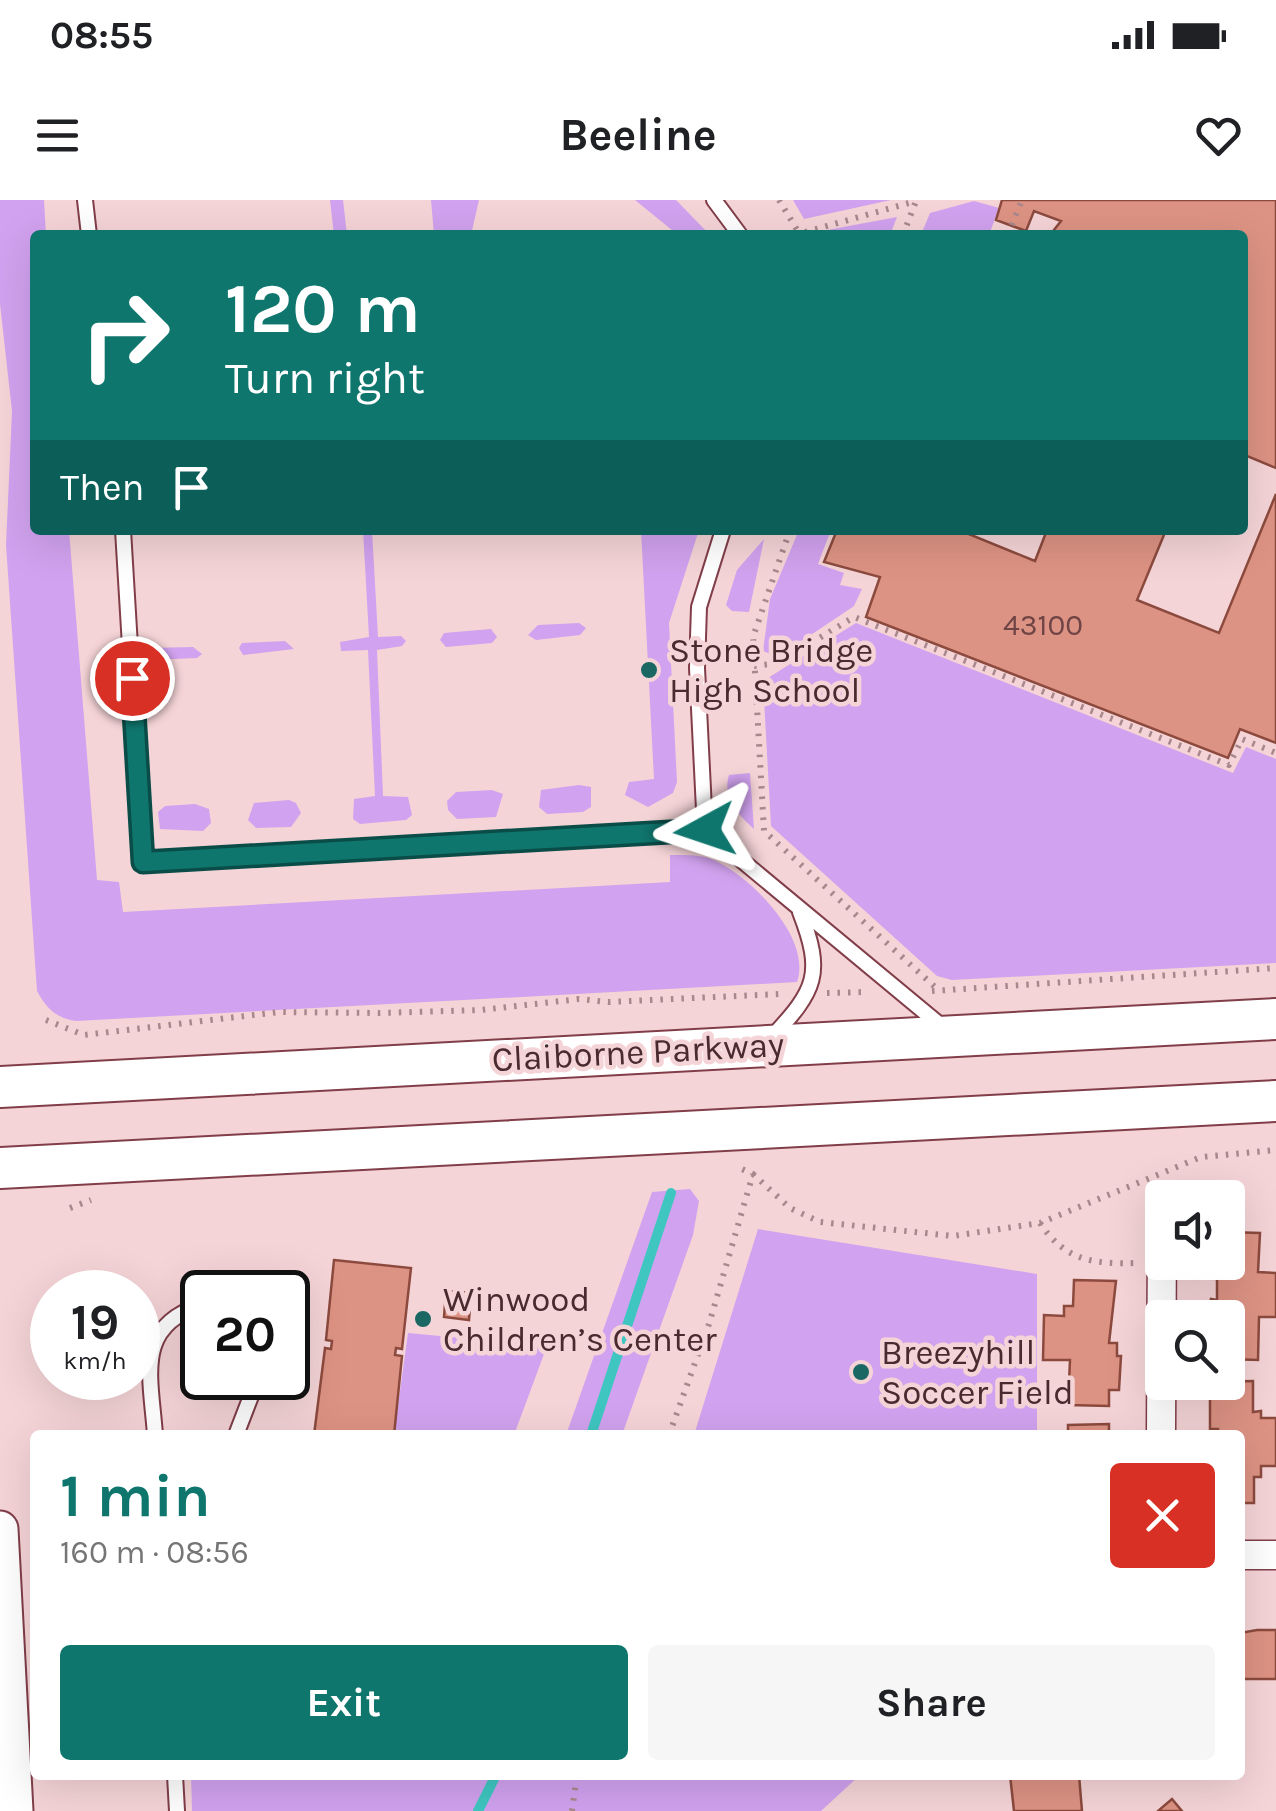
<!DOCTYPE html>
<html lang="en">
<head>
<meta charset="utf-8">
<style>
	:root { --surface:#fff; --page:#f6f6f6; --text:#202124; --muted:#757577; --accent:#0f766e }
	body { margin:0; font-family:Karla,sans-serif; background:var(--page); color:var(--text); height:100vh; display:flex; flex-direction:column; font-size:38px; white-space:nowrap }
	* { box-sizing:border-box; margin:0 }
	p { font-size:32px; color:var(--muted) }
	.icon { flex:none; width:55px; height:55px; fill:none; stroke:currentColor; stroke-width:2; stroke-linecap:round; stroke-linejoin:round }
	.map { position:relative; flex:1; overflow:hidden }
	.details { position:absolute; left:30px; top:1230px; width:1215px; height:350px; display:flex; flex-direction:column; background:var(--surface); border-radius:10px; box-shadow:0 10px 40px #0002 }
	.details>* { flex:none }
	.hud { position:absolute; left:30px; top:30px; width:1218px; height:305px; border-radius:10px; box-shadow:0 10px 40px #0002; background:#0f766e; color:#fff; overflow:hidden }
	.controls { position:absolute; left:1145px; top:980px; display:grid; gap:20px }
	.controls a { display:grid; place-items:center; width:100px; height:100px; border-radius:10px; background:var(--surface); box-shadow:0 10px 40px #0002; font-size:50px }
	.speed { position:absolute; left:30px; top:1070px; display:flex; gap:20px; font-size:50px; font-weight:700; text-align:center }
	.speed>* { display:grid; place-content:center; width:130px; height:130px; border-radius:50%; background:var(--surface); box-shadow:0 10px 40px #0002; line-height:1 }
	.speed small { font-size:25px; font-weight:400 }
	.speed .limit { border:5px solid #111; border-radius:15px; background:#fff; color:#111 }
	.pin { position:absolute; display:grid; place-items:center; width:85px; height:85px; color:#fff; margin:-42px; border:5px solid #fff; border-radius:50%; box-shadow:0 2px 10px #0007 }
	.me { position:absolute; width:110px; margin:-55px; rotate:265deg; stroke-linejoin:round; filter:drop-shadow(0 0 8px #0008) }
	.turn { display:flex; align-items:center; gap:35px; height:210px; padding:0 30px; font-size:45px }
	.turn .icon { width:130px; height:130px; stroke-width:2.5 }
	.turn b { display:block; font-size:70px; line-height:85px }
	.then { display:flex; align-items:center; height:95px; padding:0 30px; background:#0003; gap:20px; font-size:38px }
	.round { display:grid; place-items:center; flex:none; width:105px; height:105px; border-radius:10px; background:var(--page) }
	.summary { display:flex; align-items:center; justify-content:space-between; height:170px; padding:0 30px }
	h1 { font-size:60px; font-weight:700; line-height:75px; color:var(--accent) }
	.action { display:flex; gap:20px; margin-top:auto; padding:20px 30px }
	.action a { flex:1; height:115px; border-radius:10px; background:var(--accent); color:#fff; font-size:40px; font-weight:700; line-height:115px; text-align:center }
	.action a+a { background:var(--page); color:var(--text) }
	.status { display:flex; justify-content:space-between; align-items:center; height:70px; padding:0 50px; background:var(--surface); direction:ltr }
	.status svg { height:28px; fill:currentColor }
	header { display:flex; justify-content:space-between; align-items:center; height:130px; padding:0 30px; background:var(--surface); font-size:45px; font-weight:700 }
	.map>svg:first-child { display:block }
</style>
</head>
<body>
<div class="status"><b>08:55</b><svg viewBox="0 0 49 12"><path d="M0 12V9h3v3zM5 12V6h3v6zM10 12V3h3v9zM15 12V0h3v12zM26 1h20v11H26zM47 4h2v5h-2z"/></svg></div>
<header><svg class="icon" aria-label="menu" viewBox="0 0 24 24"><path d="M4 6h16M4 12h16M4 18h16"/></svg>Beeline<svg class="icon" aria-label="heart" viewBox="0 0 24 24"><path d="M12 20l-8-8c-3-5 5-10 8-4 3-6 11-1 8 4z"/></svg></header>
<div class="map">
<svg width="1276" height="1611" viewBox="0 0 1276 1611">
	<rect width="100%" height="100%" fill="#f5d4d7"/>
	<path fill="#d1a2ef" d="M0 0H44L46 35H35V330H69L97 680 119 682 123 712 670 682V655C685 655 702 654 716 661 753 679 812 739 797 782L76 821C56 818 47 809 37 791L6 345 12 211 0 104Z
		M330 0H343L347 35H334Z
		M431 0H479L471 35H434Z
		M635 0H676L710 35H678Z
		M793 0H891L804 19Z
		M974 1 999 8 989 35H921L930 13Z
		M897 17 890 35H820L822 31Z
		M363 330H372L378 437 401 436 406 441 402 446 377 450 383 596 408 597 412 615 406 620 360 624 353 619 354 599 375 596 368 450 341 451 340 442 369 437Z
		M641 330H699L669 423 677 582 673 593 648 607 625 595 629 582 654 579Z
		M799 330H831L818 364 844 373 840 385 862 389 854 406 778 457 763 451 770 399Z
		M764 339 749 412 732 411 726 405 737 370Z
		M579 423 586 428 580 435 536 440 528 435 538 425Z
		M856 423 1233 573 1246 547 1276 559V763L952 780 937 776 771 626 763 481Z
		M491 429 497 437 492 443 446 447 440 440 444 433Z
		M285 441 294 449 243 455 239 448 242 443Z
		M193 447 202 454 197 458 151 460 147 454 150 448Z
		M750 573 754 629C738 614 722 598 729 575Z
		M579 585 591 587V607L583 612 547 614 539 607 541 590Z
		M492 590 503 594 496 617 457 619 448 610 447 601 456 592Z
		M289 600 296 603 301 613 291 627 256 628 248 620 254 603Z
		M195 604 209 609 211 623 203 631 160 629 158 612 165 606Z
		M690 989 699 1001 693 1035 622 1235H566L652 992Z
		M758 1029 1037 1074V1235H694Z
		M408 1133 547 1146 514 1235H394Z
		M191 1575H860L821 1611H192Z"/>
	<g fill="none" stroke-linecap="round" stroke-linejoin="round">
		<path stroke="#3fc6c1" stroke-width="10" d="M591 1235 671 993
			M478 1611 496 1575"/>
	</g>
	<path fill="#dd9384" stroke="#8c4a3e" stroke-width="2.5" d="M1002 0H1276V268L1242 254V35H1050L1061 21 1034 11 1026 31 996 20Z
		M1276 294V543L1240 529 1228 558 866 417 880 377 824 362 837 330H959L1035 361 1047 330H1166L1137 400 1219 433Z
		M1228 1032 1260 1033 1258 1072 1276 1073V1117H1259L1258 1160 1228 1159V1118H1207L1211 1099 1217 1100V1079L1206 1078 1207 1062H1228Z
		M334 1060 411 1068 402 1149 396 1148 395 1155 402 1156 394 1235H314L325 1148 331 1149 332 1141 326 1140Z
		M1074 1080 1116 1081 1109 1143H1117V1156H1121L1119 1190H1109V1206L1068 1205 1070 1160H1043L1044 1115 1064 1116V1106H1073Z
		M446 1091 471 1093 469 1120 444 1117Z
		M1253 1181V1212L1261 1211V1218H1276V1266H1261V1277H1254V1303H1240V1235H1218V1229H1210V1182Z
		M1109 1224V1235H1068V1225Z
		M1257 1430H1276V1479H1240V1433Z
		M1010 1575H1079L1082 1611H1014Z
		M1172 1599 1182 1611H1158Z"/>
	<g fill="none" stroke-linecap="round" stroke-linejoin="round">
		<defs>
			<path id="service" d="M85 0 89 35
				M714 0 740 35
				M123 330 143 662 705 630
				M723 330 699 407 697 468 705 630 945 829
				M771 838C816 790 824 774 800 712
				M155 1235C151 1177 134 1126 202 1105
				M236 1235 258 1178
				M175 1575 177 1611"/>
			<path id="minor" d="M1161 1235 1162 1028
				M1240 1355H1276"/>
			<path id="tertiary" d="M0 1329 15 1611"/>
			<path id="secondary" d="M0 887 1276 819
				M0 968 1276 901"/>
		</defs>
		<use href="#service" stroke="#813e49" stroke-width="18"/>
		<use href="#minor" stroke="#813e49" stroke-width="31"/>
		<use href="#tertiary" stroke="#813e49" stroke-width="39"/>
		<use href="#secondary" stroke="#813e49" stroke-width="44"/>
		<path stroke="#a8888c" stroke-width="6" stroke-dasharray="2.5 8" stroke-linecap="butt" d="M779 0 799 33
			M795 35 916 1
			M903 35 916 1
			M1008 35 1022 0
			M790 330 753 437 764 631 935 787
			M754 466 778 463 854 417 1229 565 1242 539 1276 553
			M932 791 1276 768
			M827 793 865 792
			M46 820 84 835 279 812 380 813 481 810 579 799 608 802 780 794
			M753 974 790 1008 820 1022 953 1036 1040 1023 1201 957 1276 950
			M70 1008 91 1000
			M1040 1023C1066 1062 1094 1064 1138 1063
			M669 1235 709 1124 753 974 735 966
			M572 1611 577 1575"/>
		<use href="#service" stroke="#fff" stroke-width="14"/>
		<use href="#minor" stroke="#fff" stroke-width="28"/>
		<use href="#tertiary" stroke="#fff" stroke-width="35"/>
		<use href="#secondary" stroke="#fff" stroke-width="40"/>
	</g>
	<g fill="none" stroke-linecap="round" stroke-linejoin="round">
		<defs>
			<path id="route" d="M132 478 143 662 705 630"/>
		</defs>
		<use href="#route" stroke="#0a4d48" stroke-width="25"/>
		<use href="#route" stroke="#0f766e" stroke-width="18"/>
	</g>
	<g fill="#1a6764" stroke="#f5d4d7" stroke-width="4">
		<circle cx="649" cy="470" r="10"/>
		<circle cx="423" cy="1119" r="10"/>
		<circle cx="861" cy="1172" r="10"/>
	</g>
	<g text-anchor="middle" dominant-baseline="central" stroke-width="9" stroke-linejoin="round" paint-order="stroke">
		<g font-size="30" fill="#6e4444">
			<text x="1043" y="425">43100</text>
		</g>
		<g font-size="35" fill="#492a2e" stroke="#f5d4d7" text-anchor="start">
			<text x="669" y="450">Stone Bridge<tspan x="669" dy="40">High School</tspan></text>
			<text x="443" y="1099">Winwood<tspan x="443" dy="40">Children’s Center</tspan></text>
			<text x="881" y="1152">Breezyhill<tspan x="881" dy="40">Soccer Field</tspan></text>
		</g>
		<g font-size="35" fill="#492a2e" stroke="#f5d4d7">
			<text transform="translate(638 852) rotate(-3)">Claiborne Parkway</text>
		</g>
	</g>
</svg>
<div class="controls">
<a><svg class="icon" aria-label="sound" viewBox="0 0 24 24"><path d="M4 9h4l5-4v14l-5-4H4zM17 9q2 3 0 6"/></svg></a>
<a><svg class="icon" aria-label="search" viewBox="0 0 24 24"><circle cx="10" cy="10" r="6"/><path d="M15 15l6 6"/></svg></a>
</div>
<div class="speed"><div>19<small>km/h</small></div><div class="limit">20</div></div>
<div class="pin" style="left:132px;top:478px;background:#d93025"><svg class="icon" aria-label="arrive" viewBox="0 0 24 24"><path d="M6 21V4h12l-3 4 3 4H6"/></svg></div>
<svg class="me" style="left:705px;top:630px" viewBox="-20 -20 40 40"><path d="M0-17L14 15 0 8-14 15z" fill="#0f766e" stroke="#fff" stroke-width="4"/></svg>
<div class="hud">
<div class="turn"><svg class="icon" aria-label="right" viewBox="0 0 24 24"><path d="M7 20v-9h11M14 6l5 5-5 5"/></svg><div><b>120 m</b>Turn right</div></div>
<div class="then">Then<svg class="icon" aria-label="arrive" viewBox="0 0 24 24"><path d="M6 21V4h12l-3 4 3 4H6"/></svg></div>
</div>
<section class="details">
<div class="summary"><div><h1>1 min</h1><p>160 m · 08:56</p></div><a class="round" style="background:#d93025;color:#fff"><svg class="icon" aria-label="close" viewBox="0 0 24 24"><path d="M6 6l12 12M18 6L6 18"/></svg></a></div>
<div class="action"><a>Exit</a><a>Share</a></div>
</section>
</div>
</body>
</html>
